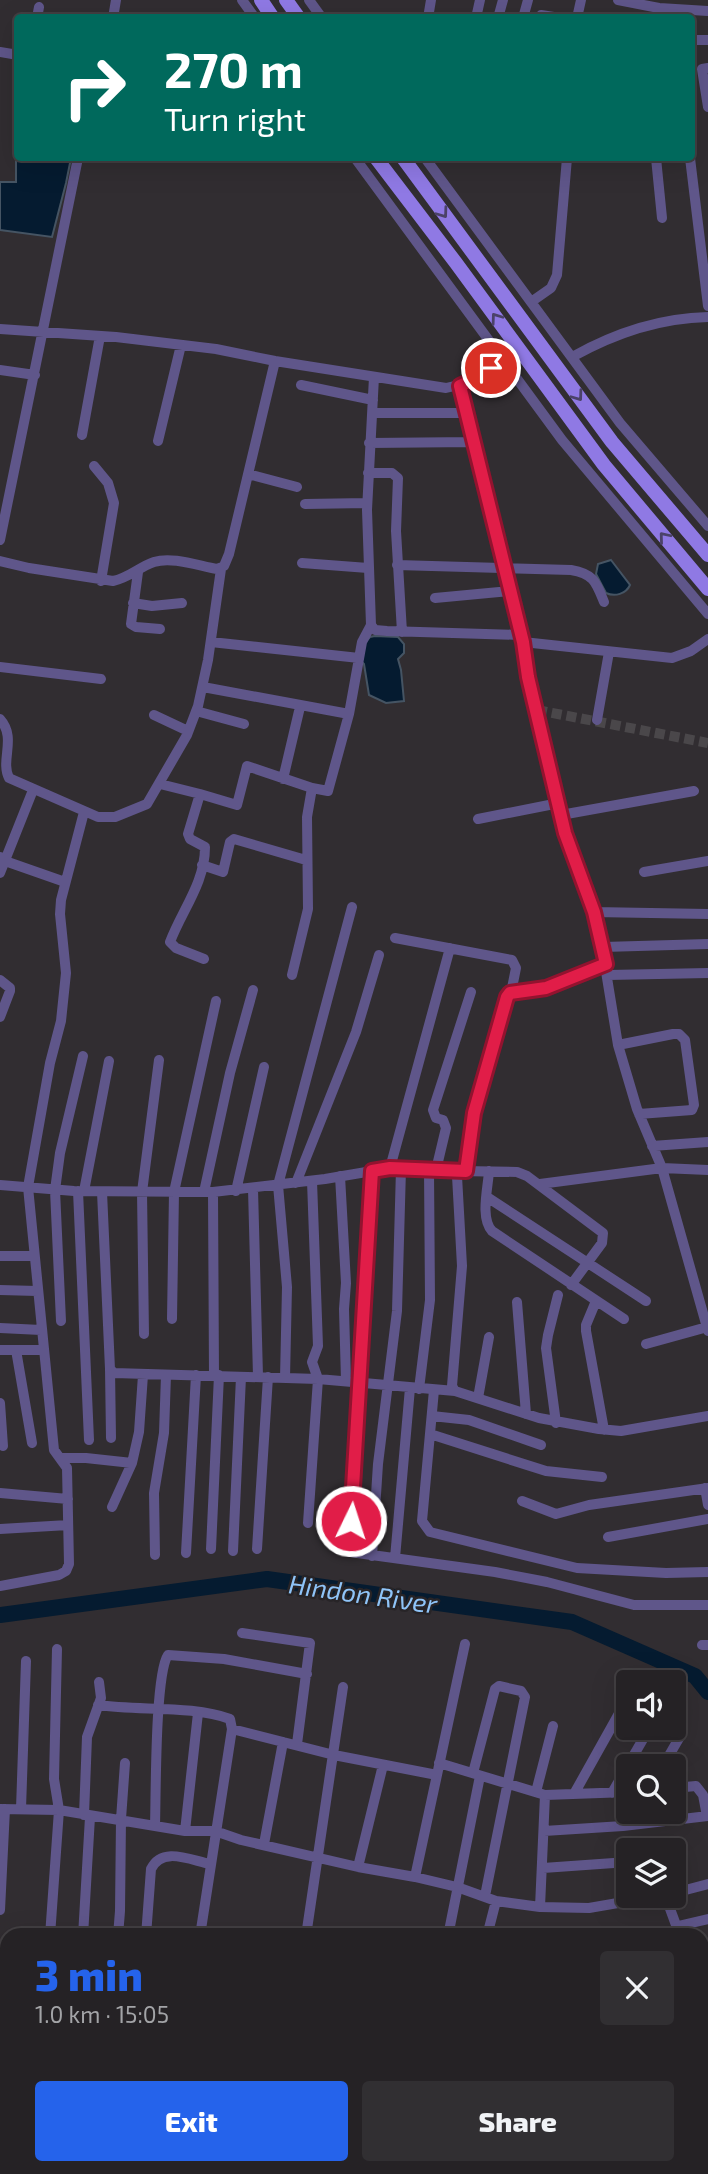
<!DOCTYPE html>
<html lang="en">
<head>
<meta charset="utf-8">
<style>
	:root { --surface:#252225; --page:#312f32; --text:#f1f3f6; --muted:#a3a4a7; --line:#423f42; --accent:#2563eb }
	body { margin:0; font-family:"Exo 2",sans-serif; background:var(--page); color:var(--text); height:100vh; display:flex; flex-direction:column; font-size:26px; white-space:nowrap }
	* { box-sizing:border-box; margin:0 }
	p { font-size:23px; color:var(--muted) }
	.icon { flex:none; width:38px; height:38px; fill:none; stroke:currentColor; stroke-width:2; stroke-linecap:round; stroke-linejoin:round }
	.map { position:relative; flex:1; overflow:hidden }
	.side { position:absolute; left:0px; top:1928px; width:709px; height:247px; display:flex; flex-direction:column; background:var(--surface); border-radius:21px 21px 0 0; box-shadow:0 7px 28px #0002,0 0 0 2px var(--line) }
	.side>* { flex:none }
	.guide { position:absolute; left:14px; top:14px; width:681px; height:147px; border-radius:7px; box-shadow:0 7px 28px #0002,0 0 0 2px var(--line); background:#00695c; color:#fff; overflow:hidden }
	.fabs { position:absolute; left:616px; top:1670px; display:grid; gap:14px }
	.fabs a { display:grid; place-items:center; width:70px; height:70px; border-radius:7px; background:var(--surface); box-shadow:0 7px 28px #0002,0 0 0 2px var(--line); font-size:35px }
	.pin { position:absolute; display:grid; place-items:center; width:60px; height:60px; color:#fff; margin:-30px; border:4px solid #fff; border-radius:50%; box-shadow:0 2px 7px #0007 }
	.me { position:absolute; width:77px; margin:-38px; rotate:4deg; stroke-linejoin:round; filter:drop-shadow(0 0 5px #0008) }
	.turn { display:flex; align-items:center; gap:24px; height:147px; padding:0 35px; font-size:32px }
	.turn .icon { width:91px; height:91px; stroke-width:2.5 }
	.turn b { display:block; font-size:49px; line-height:60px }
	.round { display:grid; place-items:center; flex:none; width:74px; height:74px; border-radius:7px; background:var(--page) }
	.summary { display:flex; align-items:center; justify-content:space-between; height:119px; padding:0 35px }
	h1 { font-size:42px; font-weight:800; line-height:52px; color:var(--accent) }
	.cta { display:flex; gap:14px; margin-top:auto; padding:14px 35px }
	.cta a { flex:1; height:80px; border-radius:7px; background:var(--accent); color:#fff; font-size:28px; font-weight:800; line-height:80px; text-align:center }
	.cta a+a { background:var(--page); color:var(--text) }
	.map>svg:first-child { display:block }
</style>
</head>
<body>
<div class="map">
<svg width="708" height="2174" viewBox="0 0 708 2174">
	<rect width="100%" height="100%" fill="#312d31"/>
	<path fill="#051b30" stroke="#455463" stroke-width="2" d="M16 155 18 158H71L66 183 52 237 0 230V182H16Z
		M611 560 630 585C626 594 615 597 606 593L596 574 598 564Z
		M375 636 398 637 404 644V653L398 659 401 670 404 701 386 703 369 695 364 664 360 660 362 646 370 637Z"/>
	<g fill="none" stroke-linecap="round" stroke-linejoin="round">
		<path stroke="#051b30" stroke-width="16" d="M0 1615 267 1579 572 1622 695 1676 708 1692"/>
		<path stroke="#4a474a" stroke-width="10" stroke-dasharray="10 5" stroke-linecap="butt" d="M537 710 708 743"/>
		<path stroke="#5f568a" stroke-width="10" d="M242 0 255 18
			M309 0 322 18
			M618 0 659 8 708 11
			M541 15 560 18
			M37 18 39 7
			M113 18 116 0
			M428 18 431 0
			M476 18 480 0
			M498 18 503 0
			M523 18 528 0
			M577 18 581 0
			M691 40H708
			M0 52 18 55
			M708 68 702 69 708 107
			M355 158 562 440 708 614
			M425 158 620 423 708 526
			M656 158 662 218
			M690 158 708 306
			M531 302 551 288 557 275 567 158
			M0 329 116 337 216 349 275 361 446 388 471 382 518 347
			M572 357C613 334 661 318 708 317
			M0 370 35 375
			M374 377 367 510 371 625 375 630 387 631 521 635
			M301 385 373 400
			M459 386 523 642 528 677 565 833 600 935 618 1045 637 1109 662 1168 708 1331
			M372 413H466
			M82 435 100 336
			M158 441 181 345
			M369 443 473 442
			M94 466 108 483 114 503 101 581
			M368 473H392L398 478 396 531 402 632
			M248 474 297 487
			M305 504 367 503
			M0 540 78 158
			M0 561 29 568 113 581C129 578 139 567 154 562 172 556 199 566 217 569L224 566 229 554 275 361
			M302 563 368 568
			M397 565 571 570C594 574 596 582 604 602
			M138 572 131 624 136 627 160 629
			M435 598 510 591
			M133 603 152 606 182 603
			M211 642 359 658
			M523 642 672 658 691 651 708 639
			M0 667 101 679
			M203 687 349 714
			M196 711 244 724
			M154 715 188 731
			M0 719C17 738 0 760 9 778L98 817H115L147 804 187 735 198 706 208 660 221 569
			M597 720 609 652
			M283 779 300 707
			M160 784 200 794 188 834 190 839 205 847C205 883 182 910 170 942L176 948 204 959
			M200 794 237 805 247 766 312 788
			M561 815 694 791
			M478 819 559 803
			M0 857 5 861 65 882
			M202 865 223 872 230 842 234 839 306 860
			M644 872 708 861
			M0 873 33 790
			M594 912 708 914
			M395 938 512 960 516 968 511 993
			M603 947 708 944
			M292 975 308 909 307 817 312 788 328 791 349 714 362 642 371 625
			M608 975 708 973
			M0 980 10 988V991L0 1017
			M618 1045 673 1034H679L685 1040 694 1105 692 1110 639 1114
			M652 1146 708 1142
			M390 1168 450 948
			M436 1170 446 1128 443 1120 436 1118 433 1110 471 992
			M372 1171 350 1552 495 1572 547 1582 634 1605H708
			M461 1171 517 1172 527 1176 603 1233 602 1243 571 1285
			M466 1171 474 1113 507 997 511 993 546 988 606 964
			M489 1171C488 1188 480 1218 492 1231L624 1319
			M340 1176 346 1283 344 1309 346 1381
			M296 1183 356 1032 379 955
			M540 1184 662 1168 708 1170
			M0 1185 74 1191 213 1192 325 1179 384 1169H454L457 1176 462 1266 452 1386 455 1391 539 1418 599 1429 621 1431 708 1416
			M253 1189 258 1376
			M78 1191 89 1440
			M84 1191 109 1061
			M236 1191 264 1067
			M102 1192 110 1369 114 1373 318 1379 455 1391
			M204 1192 230 1073 253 990
			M213 1192 214 1375
			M487 1197 646 1301
			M0 1256H34
			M0 1290 37 1291
			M596 1301 586 1325V1331L604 1430
			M517 1302 526 1414
			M172 1319 174 1192 216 1001
			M61 1321 55 1190 60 1153 83 1056
			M0 1328 41 1330
			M144 1334 142 1192 159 1060
			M646 1344 707 1327
			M0 1350H43
			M16 1350 32 1443
			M110 1369 111 1438
			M285 1378 287 1287 278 1185 352 907
			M419 1389 430 1300 429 1170
			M434 1390 422 1521 430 1532 577 1568 666 1573 708 1572
			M478 1398 489 1337
			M0 1403 3 1446
			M432 1416 469 1420 541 1445
			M556 1423 546 1348 548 1335 558 1295
			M430 1434 546 1471 602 1477
			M62 1458H86L132 1463
			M705 1488 708 1505
			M0 1493 68 1499
			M522 1501 556 1514 589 1505 708 1488
			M112 1507 132 1463 139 1432 143 1375
			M308 1523 318 1379 312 1362 318 1346 312 1181
			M0 1529 68 1525
			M608 1537 708 1519
			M211 1549 219 1375
			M257 1549 268 1377
			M233 1551 241 1377
			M186 1553 196 1375
			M155 1555 154 1493 164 1433 166 1375
			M372 1556 378 1464 397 1311 401 1169
			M395 1558 410 1388
			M0 1586 59 1575 66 1571 69 1564 67 1468 54 1450 28 1187 50 1063 61 1021 66 973 60 914 61 900 84 812
			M242 1633 310 1643 297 1744
			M702 1645H708
			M98 1705C139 1711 193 1705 230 1719L232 1729 200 1936
			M232 1729 334 1755 437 1775 465 1644
			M439 1763 545 1795 628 1792
			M663 1766 682 1733
			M473 1773 495 1689 499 1686 521 1691 525 1697 485 1896
			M674 1788 696 1786 703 1795 707 1816
			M536 1792 553 1726
			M612 1793 650 1727
			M574 1794 626 1701
			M0 1809 59 1810 185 1831H215L241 1840 358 1867 415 1877 457 1887 496 1901 540 1907 589 1908 664 1895
			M21 1809 26 1661
			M84 1815 87 1737 101 1698 99 1682
			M155 1825C156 1794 155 1674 168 1655L224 1659 307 1674
			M185 1831 198 1713
			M544 1831 623 1826 708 1816
			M264 1844 283 1742
			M358 1867 383 1765
			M543 1868 628 1862
			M415 1877 437 1775
			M674 1893 708 1884
			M665 1895 680 1936
			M540 1907 545 1795
			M0 1910 5 1809
			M678 1926 708 1919
			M488 1933 519 1936
			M50 1936 59 1810 54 1779 57 1649
			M83 1936 90 1817
			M118 1936 120 1911 121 1819 125 1763
			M146 1936 151 1869C162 1846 190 1860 210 1864
			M306 1936 343 1687
			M448 1936 480 1776
			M487 1936 496 1901
			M617 1936 645 1932
			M0 2008 2 1992
			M702 2028 708 2054
			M702 2082H708
			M0 2092H7
			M702 2120H708
			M702 2155H708
			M271 2168 272 2174
			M289 2168V2174
			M560 2168V2174
			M604 2168V2174
			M646 2168 647 2174
			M684 2168 685 2174
			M359 2174V2168
			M517 2174 523 2168"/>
		<path stroke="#8f79e4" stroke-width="14" d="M261 0 273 18
			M286 0 299 18
			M376 158 456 263 604 465 708 589
			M403 158 612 442 708 555"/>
	</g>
	<defs><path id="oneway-chevron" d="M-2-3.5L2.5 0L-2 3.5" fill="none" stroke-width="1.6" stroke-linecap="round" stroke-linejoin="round" transform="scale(1.75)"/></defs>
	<g stroke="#4b4269">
		<use href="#oneway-chevron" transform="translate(443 213) rotate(54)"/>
		<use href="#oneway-chevron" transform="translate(496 318) rotate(-126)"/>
		<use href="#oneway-chevron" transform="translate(578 396) rotate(54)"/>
		<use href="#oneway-chevron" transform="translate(664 537) rotate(-130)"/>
	</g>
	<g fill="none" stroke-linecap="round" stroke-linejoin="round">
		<defs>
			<path id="route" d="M351 1521 372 1171 390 1168 466 1171 474 1113 507 997 510 993 546 988 606 964 594 912 565 833 528 677 523 642 460 386 479 377 491 368"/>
		</defs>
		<use href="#route" stroke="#92132f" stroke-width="18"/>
		<use href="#route" stroke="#e11d48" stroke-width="12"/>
	</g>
	<g text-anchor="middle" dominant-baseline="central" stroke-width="5" stroke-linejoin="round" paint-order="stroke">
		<g font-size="26" font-style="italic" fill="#8fc4f8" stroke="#272427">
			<text transform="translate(363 1593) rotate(8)">Hindon River</text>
		</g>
	</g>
</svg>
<div class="fabs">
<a><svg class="icon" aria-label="sound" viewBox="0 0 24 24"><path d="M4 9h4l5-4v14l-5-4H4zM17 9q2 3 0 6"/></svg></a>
<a><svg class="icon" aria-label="search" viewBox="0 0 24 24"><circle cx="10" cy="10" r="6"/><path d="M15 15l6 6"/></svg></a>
<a><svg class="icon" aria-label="layers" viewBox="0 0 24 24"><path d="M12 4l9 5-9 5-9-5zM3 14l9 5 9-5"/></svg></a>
</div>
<div class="pin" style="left:491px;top:368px;background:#d93025"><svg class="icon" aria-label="arrive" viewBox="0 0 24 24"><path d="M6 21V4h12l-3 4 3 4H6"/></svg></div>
<svg class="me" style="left:351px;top:1521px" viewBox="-20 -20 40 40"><circle r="17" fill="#e11d48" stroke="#fff" stroke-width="3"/><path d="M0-11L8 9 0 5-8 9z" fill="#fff"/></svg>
<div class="guide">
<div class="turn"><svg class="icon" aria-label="right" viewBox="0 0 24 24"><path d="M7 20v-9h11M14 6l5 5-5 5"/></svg><div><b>270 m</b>Turn right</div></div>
</div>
<section class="side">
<div class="summary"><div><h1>3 min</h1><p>1.0 km · 15:05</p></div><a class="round"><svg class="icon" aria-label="close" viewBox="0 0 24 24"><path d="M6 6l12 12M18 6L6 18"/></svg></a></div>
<div class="cta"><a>Exit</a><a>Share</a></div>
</section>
</div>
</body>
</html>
